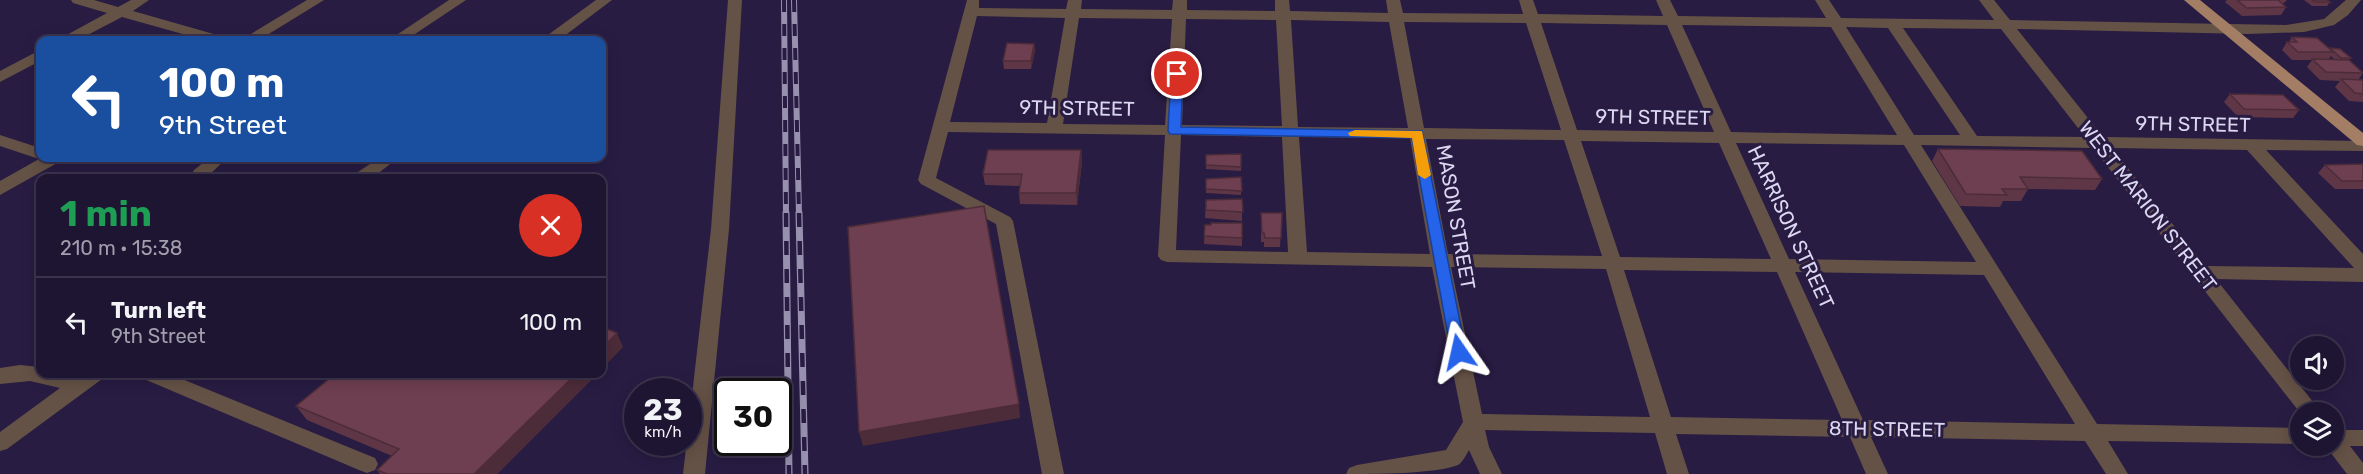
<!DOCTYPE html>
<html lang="en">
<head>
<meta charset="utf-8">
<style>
	:root { --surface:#1e1532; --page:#261e3a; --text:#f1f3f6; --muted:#a19fac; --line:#3c344d }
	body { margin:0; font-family:Rubik,sans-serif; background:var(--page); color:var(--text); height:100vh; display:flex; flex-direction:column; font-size:22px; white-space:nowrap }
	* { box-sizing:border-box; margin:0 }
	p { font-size:20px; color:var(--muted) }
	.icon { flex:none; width:33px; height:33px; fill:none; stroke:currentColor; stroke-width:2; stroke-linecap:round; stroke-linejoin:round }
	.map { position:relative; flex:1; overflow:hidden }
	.drawer { position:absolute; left:36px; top:174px; width:570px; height:204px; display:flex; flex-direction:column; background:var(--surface); border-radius:12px; box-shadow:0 3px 15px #0003,0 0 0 2px var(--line) }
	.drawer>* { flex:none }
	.top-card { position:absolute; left:36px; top:36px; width:570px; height:126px; border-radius:12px; box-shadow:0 3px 15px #0003,0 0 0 2px var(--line); background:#1a4fa0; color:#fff; overflow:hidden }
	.fabs { position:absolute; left:2290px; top:336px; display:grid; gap:12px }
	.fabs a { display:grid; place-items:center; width:54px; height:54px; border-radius:50%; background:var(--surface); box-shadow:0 3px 15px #0003,0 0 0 2px var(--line); font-size:30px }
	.speed { position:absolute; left:624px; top:378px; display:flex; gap:12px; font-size:30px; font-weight:700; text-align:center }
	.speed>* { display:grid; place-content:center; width:78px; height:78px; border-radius:50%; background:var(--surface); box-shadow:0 3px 15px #0003,0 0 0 2px var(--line); line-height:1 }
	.speed small { font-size:15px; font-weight:400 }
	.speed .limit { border:3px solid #111; border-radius:9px; background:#fff; color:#111 }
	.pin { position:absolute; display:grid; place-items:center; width:51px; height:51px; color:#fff; margin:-26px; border:3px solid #fff; border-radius:50%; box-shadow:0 2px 6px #0007 }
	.me { position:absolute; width:66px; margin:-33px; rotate:349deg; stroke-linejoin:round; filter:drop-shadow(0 0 4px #0008) }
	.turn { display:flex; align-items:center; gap:21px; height:126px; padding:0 24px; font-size:27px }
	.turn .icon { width:78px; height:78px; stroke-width:2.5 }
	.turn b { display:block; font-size:42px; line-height:51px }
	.round { display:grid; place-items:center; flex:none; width:63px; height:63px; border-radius:32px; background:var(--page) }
	.head { display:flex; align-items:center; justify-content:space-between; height:102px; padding:0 24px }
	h1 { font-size:36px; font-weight:700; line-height:45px; color:#1e9e55 }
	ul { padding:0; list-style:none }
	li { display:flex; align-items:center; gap:18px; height:90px; padding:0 24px; border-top:2px solid var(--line) }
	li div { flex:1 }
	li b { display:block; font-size:22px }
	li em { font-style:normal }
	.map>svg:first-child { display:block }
</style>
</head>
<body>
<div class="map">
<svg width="2363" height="474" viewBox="0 0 2363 474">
	<rect width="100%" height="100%" fill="#281c43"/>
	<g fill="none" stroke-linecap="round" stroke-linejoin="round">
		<path fill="#655246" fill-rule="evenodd" d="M71 0H94L118 7 131 0H149L133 11 224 37 227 40H204L122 17 78 40H61L63 37 107 13 73 3Z
			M307 0H324L259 40H241Z
			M449 0H466L406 40H389Z
			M596 0H612L559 40H543L545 37Z
			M728 0H742L729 229 705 474H683L711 229Z
			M967 0H979V8L1066 9 1068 0H1082L1081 9 1172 10 1173 0H1187V10L1275 11V0H1289L1290 11 1388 13 1386 0H1400L1403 13 1523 14 1519 0H1533L1538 14 1663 16 1656 0H1670L1678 16 1826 18 1815 0H1829L1841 18 1994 20 1979 0H1994L2010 20 2286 25 2324 19 2346 0H2361L2348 15 2334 25 2304 32 2248 34 2017 29 2103 137 2363 141V151L2266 150 2363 254V282L2216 279 2321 412 2301 414 2093 148 1921 145 2097 424 2301 428V444L2108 441 2128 474H2106L2085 441 1871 437 1888 474H1866L1850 437 1676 434 1689 474H1667L1655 433 1485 430 1489 447 1502 474H1480L1469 450C1466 455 1463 462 1458 465 1436 474 1372 474 1346 474L1349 468 1357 465 1446 450 1463 422 1432 267 1167 262 1161 260 1158 256 1165 135 948 132 936 178 1010 217 1013 221 1064 474H1042L996 224 921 184 918 180ZM977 16 1065 18 1047 123 950 122ZM1079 18 1172 19 1165 125 1063 124ZM1186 19 1276 20 1282 126 1182 125ZM1291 20 1389 22 1408 128 1298 127ZM1404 22 1526 23 1561 130 1424 128ZM1541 23 1667 25 1714 132 1577 130ZM1682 25 1831 27 1897 135 1731 132ZM1846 27 1888 28 1960 135H1914ZM1903 28 2001 29 2085 137 1977 136ZM1181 135 1282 137 1288 252 1176 250ZM1299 137 1410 138 1430 254 1307 252ZM1426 139 1564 140 1602 256 1448 254ZM1581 141 1719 143 1771 259 1620 257ZM1736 143 1904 145 1976 262 1789 259ZM2112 148 2247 150 2354 268 2206 266ZM1451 267 1606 269 1650 417 1482 414ZM1624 270 1777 272 1842 420 1671 417ZM1795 272 1984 275 2075 424 1863 420Z
			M40 50V61L0 82V71Z
			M0 135 40 148V158H61L59 162 0 195V181L39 159 0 146Z
			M209 158H227L206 178H190L194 170Z
			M379 158H398L372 178H353L355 174Z
			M20 365 40 367V374H64L75 378 81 374H105L102 379 7 449 0 451V432L60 388 30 381 0 384V368Z
			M141 374H170L375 458 378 464 375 470 367 473 359 470 144 379Z
			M2334 430H2363V446H2350L2363 463V474H2347L2327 448 2325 446H2334Z"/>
		<path fill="#a47e64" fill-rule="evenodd" d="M2184 0H2200L2363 133V146L2357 145Z"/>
		<defs>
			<path id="rail-far1" d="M784 0 786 214
				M794 0 799 214"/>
			<path id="rail" d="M786 213 789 474
				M799 213 805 474"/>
		</defs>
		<use href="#rail-far1" stroke="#9790ae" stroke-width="6"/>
		<use href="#rail" stroke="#9790ae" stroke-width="7"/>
		<use href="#rail-far1" stroke="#281c43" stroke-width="4" stroke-dasharray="12" stroke-linecap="butt"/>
		<use href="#rail" stroke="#281c43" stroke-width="4.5" stroke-dasharray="14" stroke-linecap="butt"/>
	</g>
	<path fill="#5f3646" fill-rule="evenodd" d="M2227 0H2287L2284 3H2282L2286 7 2281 15 2242 16 2225 2Z
		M2304 0H2327L2330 2 2327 6H2312Z
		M2292 37 2330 49V48L2351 58 2349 60 2363 73 2358 80H2363V102L2349 101 2335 87 2340 81 2320 80 2307 67 2312 60H2292L2282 50 2287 42H2289ZM2331 56 2335 60H2328Z
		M1034 44 1035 51 1031 69H1004L1003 61Z
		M2230 94 2299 110 2293 118 2238 117 2224 102Z
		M1938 149 2102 179 2095 190 2028 189 2021 201H2003L2000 207 1960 206 1932 161Z
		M1081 150 1082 162 1077 205 1020 204 1019 193 1020 186 985 185 983 174Z
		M1241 154V171L1206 169V155Z
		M2363 164V189H2335L2318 173 2325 165Z
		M1241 177V195L1206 193V179Z
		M1242 199V221L1205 218 1206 200Z
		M1261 213H1282L1280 247H1264V242H1261Z
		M1242 223V246L1204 244 1205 225Z
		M335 374H597L497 474H380L377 470 392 456 307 420 296 406Z"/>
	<path fill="#4d2c39" d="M1034 44 1035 51 1031 69V61Z
		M1081 150 1082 162 1077 205 1076 193Z
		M617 333 623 347 602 369V348Z
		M576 374H597L497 474H474Z
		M1019 404 1020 418 863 446 859 432Z"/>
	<path fill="#6e3f51" stroke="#4d2c39" stroke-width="1.5" d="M2237 0H2278L2286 7 2247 8Z
		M2312 0H2327L2330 2H2315Z
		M2292 37 2317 38 2333 52H2298L2287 42H2297Z
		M1007 43 1034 44 1031 61H1003Z
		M2330 48 2340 49 2351 58H2341Z
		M2312 59 2349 60 2363 73 2326 72Z
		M2341 79 2363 80V94L2355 93Z
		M2230 94 2283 95 2299 110 2244 109Z
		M1938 149 2082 151 2102 179 2020 177 2028 189H2002L2007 195 1966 194Z
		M988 150H1081L1076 193H1019L1022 174H983Z
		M1241 154V167L1206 165V155Z
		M2363 164V181H2342L2325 165Z
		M1241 177 1242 191 1206 189V179Z
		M1242 199 1243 212 1206 210V200Z
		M984 206 1019 404 859 432 848 227Z
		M1261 213H1282L1281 238H1265L1264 233H1262Z
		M1211 223H1242V238L1204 236 1205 225H1211Z
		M602 327 617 333 602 348Z
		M335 374H576L474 474H387L377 470 399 449 296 406Z"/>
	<path fill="#2563eb" stroke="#184099" stroke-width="1.5" d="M1177 71 1183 74 1181 127 1422 131 1466 352 1464 356H1453L1451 352 1412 138 1170 134 1168 131 1171 74Z"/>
	<path fill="#f59e0b" d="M1355 130 1422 131 1431 175 1425 179 1418 175 1412 138 1350 136 1348 133Z"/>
	<g text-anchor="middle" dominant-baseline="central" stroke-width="6" stroke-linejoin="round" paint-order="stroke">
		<g font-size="20" fill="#dcd7f0" stroke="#281c43">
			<text transform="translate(1077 108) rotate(1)">9TH STREET</text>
			<text transform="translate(1653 117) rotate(1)">9TH STREET</text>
			<text transform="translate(2193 124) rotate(1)">9TH STREET</text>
			<text transform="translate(2148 206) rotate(52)">WEST MARION STREET</text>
			<text transform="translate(1456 217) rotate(80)">MASON STREET</text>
			<text transform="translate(1791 227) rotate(65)">HARRISON STREET</text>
			<text transform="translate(1887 429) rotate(1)">8TH STREET</text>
		</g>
	</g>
</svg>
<div class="fabs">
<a><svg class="icon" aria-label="sound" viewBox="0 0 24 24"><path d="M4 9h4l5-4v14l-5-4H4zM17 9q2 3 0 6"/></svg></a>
<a><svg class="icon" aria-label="layers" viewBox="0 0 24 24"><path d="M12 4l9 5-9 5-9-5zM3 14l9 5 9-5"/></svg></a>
</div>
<div class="speed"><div>23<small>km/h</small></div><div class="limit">30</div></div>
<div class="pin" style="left:1177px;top:74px;background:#d93025"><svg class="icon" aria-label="arrive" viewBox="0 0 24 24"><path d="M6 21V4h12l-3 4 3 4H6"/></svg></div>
<svg class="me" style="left:1459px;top:352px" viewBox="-20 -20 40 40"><path d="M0-17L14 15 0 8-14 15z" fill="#2563eb" stroke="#fff" stroke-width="4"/></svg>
<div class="top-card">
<div class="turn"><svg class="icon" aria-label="left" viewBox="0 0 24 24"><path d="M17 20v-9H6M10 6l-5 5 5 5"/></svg><div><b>100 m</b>9th Street</div></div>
</div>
<section class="drawer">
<div class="head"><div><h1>1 min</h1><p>210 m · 15:38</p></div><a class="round" style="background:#d93025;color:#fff"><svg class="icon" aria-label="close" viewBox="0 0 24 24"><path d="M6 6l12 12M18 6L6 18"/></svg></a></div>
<ul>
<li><svg class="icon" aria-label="left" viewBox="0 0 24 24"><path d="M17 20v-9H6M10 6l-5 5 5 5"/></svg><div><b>Turn left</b><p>9th Street</p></div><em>100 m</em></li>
</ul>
</section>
</div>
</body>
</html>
